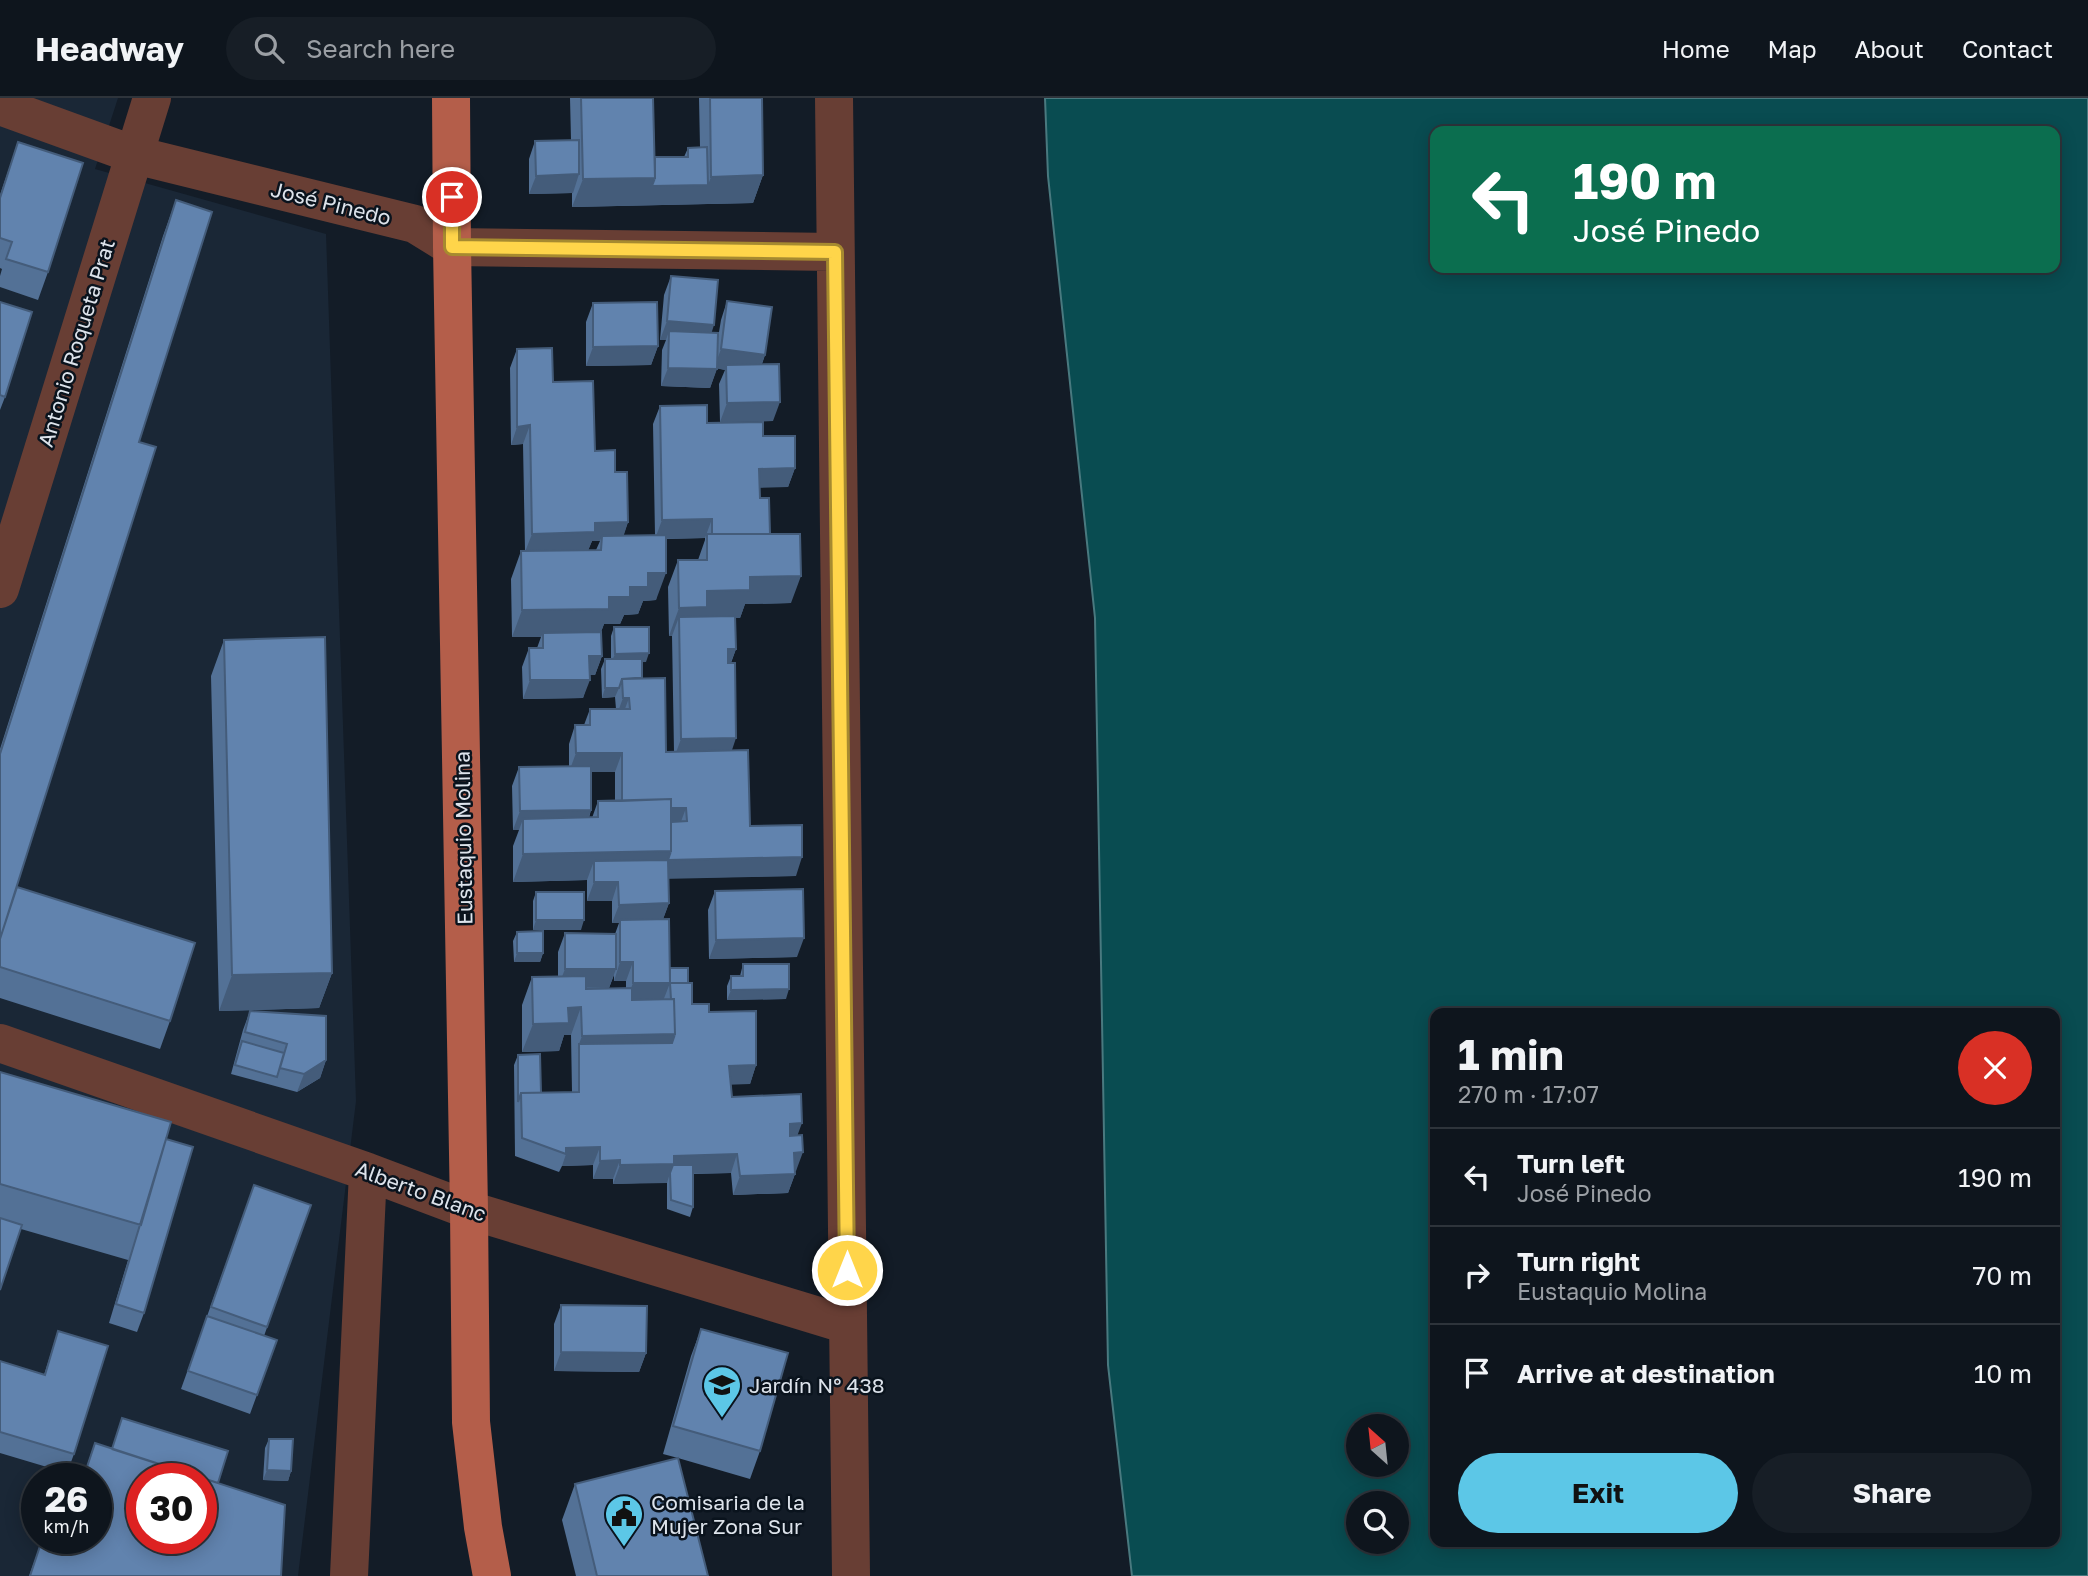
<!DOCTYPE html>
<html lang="en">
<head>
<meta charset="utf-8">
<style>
	:root { --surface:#0e151d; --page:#171e26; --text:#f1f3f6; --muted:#9b9fa4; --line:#2e343b; --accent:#5cc7e7 }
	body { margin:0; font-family:"Golos Text",sans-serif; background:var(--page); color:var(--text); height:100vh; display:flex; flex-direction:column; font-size:26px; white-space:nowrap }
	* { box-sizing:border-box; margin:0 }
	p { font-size:23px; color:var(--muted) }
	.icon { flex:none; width:38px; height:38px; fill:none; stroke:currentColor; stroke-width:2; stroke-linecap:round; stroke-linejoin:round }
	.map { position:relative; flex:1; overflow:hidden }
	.details { position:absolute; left:1430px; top:910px; width:630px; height:539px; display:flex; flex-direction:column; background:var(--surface); border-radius:14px; box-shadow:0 4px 18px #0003,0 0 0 2px var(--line) }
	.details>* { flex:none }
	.banner { position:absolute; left:1430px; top:28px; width:630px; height:147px; border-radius:14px; box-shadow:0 4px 18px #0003,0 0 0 2px var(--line); background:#0b6e4f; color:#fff; overflow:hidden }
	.needle { width:46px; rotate:333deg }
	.buttons { position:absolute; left:1346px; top:1316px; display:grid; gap:14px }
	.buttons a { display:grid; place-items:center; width:63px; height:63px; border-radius:50%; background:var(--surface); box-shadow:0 4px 18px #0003,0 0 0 2px var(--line); font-size:35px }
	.speed { position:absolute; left:21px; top:1365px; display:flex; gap:14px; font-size:35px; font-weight:700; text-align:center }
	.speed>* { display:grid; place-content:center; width:91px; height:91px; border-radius:50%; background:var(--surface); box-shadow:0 4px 18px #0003,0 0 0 2px var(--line); line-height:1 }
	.speed small { font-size:18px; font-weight:400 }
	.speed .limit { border:10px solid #d22; background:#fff; color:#111 }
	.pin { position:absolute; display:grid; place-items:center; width:60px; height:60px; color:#fff; margin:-30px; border:4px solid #fff; border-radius:50%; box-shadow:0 2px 7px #0007 }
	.me { position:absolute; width:77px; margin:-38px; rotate:0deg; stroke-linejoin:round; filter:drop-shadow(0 0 5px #0008) }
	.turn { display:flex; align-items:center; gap:24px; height:147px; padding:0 28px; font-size:32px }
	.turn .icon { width:91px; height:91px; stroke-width:2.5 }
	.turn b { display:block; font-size:49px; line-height:60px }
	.round { display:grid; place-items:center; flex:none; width:74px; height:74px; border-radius:37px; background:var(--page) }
	.head { display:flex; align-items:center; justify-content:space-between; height:119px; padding:0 28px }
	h1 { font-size:42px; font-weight:700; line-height:52px }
	.primary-button { display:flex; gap:14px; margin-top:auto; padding:14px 28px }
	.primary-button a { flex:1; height:80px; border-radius:42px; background:var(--accent); color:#111; font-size:28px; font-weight:700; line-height:80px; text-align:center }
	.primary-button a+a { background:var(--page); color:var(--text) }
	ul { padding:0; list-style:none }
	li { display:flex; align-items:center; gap:21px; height:98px; padding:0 28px; border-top:2px solid var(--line) }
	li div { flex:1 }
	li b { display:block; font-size:26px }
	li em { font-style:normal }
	header { display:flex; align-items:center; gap:42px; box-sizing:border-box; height:98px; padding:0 35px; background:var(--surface); border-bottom:2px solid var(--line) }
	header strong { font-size:33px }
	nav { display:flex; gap:38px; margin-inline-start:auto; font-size:24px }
	.search { width:490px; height:63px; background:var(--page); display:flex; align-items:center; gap:18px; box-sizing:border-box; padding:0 24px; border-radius:38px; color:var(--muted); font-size:26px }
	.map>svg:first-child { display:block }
</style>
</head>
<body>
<header>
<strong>Headway</strong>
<div class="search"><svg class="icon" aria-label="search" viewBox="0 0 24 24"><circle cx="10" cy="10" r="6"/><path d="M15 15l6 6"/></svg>Search here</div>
<nav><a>Home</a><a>Map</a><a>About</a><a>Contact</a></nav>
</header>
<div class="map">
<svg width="2088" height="1478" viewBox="0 0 2088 1478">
	<rect width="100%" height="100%" fill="#131c27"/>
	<path fill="#1a2736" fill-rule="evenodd" d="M0 0H118L95 71 326 136 356 1003 298 1478H0ZM37 1381H96V1440H37ZM142 1381H201V1440H142Z"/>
	<path fill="#094c51" stroke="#49797f" stroke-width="2" fill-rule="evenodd" d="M1045 0H2088V1478H1132L1108 1267 1095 520 1048 78ZM1435 33H2054V170H1435ZM1435 915H2054V1444H1435ZM1358 1328H1396V1367H1358ZM1358 1405H1396V1444H1358Z"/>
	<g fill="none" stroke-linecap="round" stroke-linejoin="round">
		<path stroke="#683e34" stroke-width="38" d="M834 0 851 1478
			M0 8 135 57 415 126 452 149 835 154
			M0 491 152 0
			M0 945 368 1074 469 1112 848 1227
			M349 1478 368 1074"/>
		<path stroke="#b45e4a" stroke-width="38" d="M451 0 452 149 469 1112 471 1324 483 1429 492 1478"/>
	</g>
	<path fill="#537196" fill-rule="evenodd" d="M570 0H653L655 59H684L688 50 700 49 699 0H762L763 77 753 105 572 109V95L529 96V61L535 43 571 42Z
		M18 44 48 174 38 202 0 189V178L2 171 0 170V97Z
		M176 102 14 796 170 923 160 951 0 900V651L163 138Z
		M671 178 712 235 717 246 721 222 727 203 765 257 762 266 773 323 720 324 719 286 725 272 717 270 710 290 661 288 662 252 666 242H660L664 197Z
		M0 204 5 299 0 312Z
		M593 205 658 248 651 267 586 268V224Z
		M517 251 553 284 595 353 615 374 628 424 623 438 655 437 653 326 660 308 707 325 763 338 795 370 788 389H760V400L791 505 745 506 740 520H735L736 551 731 565 732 652 750 728 796 778 669 780V805L663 821 670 870 688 885 692 906 709 914 756 967 750 986H731L732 999 798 1037 796 1073H795V1076L788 1095 733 1097 731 1075 693 1076V1109L690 1119 667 1111V1084L613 1086V1081H593V1067L562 1068 559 1074 515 1058 514 967 518 957 541 995 572 994 571 937H564L559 953 522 954V907L532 879 558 878V854L565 835 615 836 619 825H612V803H587V782L513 784V748L519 732H513L512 688 519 669 569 668V646L575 627H584L590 611H616L615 599 602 600 601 571 605 561H611V538L614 529 646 564H642V580L666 654H674L672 538H669L668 489 678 462H698L705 442V440L666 441 656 502 643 503 638 516 624 517 620 526H604L601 534 602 558 595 577H590L583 600 523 601 522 569 529 550H537L541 539H512L511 481 521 453H525L523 346 511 347 510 270ZM592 443H600L596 452H588ZM591 674H615V703H598L592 720H589L591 712ZM614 877V883H626V890L586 891 609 890Z
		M224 542 332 875 319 910 219 913 211 578Z
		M715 793 797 859 709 861 708 812Z
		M536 794 581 832H533V803Z
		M517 834 543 855 540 864H514L513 843Z
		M743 866 786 901 727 902V888L731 878H740Z
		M250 913 326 962 320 980 297 994 231 976 243 932Z
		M0 974 166 1041 144 1215 137 1234 109 1225 128 1162 21 1131 0 1192Z
		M254 1087 311 1107 264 1238 277 1242 250 1316 181 1291Z
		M561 1207 646 1255 639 1274 554 1273V1226Z
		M701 1231 760 1353 750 1381 678 1360 708 1478H576L562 1422 575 1386 678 1360 663 1356 691 1258Z
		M58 1233 74 1356 67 1375 0 1355V1263L44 1277Z
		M122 1320 218 1385 281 1478H29L41 1445 59 1451 62 1440H96V1381H82L95 1345 112 1351Z
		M269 1341 291 1373 288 1383 263 1382 265 1350Z"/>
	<path fill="#445c7a" d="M579 76 573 95 529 96 536 78Z
		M763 77 753 105 572 109 583 81 655 80 708 87 711 79Z
		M667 223 714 227 708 246 669 233 666 242H660Z
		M658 248 651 267 586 268 593 249Z
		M721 251 765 257 758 276 726 267 725 272 714 270Z
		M668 270 717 271 710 290 661 288Z
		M780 304 773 323 720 324 727 305Z
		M530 327 523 346 511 347 517 329Z
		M795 370 788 389 752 390 759 371Z
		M712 421 705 440 655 441 662 422Z
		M628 424 622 443 602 438 600 443H592L588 453 525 454 532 436 595 425Z
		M648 475H666L656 502 643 503 638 516 624 517 620 526H604L599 539 543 535 541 539H512L522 512 609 499 630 489Z
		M801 478 791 505 745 506 740 520H703L679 519 672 538H669L679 510 707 493 750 479Z
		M728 551H736L729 569 721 570Z
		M649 555 646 564 611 565 615 556Z
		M589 558H602L595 577H583Z
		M530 582H590L583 600 523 601Z
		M605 590H619L615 599 602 600Z
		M623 600H629L622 619H616Z
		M736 640 730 658 674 660 681 641Z
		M576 655H622L615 674H569Z
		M686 710 679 729 623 711Z
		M591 712 585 731 523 721 519 732H513L520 713Z
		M671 753 661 781 594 763 587 782 513 784 523 756Z
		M802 759 796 778 661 781 668 762Z
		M594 784H618L612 803H587Z
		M669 805 662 824 620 822 619 825H612L619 807Z
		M536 822H584L581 832H533Z
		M804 840 797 859 709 861 716 842Z
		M517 855H543L540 864H514Z
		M620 864H633L626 883H614Z
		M565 871H616L609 890 558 889Z
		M332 875 319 910 219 913 232 877Z
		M633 885H670L663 903 626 904Z
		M789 891 786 901 727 902 731 892Z
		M581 909 571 937H564L559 953 522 954 533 926 568 910Z
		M675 936 665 964 579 946 572 965 582 938Z
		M326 962 320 980 297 994 304 976Z
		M756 967 750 986 722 987 729 968Z
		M802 1025 795 1044 783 1045 790 1026Z
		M600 1049 593 1067 562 1068 566 1056V1050Z
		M803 1054 796 1073H787L794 1055Z
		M737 1056 731 1075 670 1076V1075L667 1085 613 1086 620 1067 674 1058Z
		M620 1062 613 1081H593L600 1063Z
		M795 1076 788 1095 733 1097 740 1078Z
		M561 1254 646 1255 639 1274 554 1273Z
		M267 1372 291 1373 288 1383 263 1382Z"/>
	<path fill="#6183ae" stroke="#445c7a" stroke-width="2" fill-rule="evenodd" d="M581 0H653L655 80 583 81Z
		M710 0H762L763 77 711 79Z
		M579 42V76L536 78 535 43Z
		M18 44 83 65 48 174 6 161 12 144 0 140V100Z
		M707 49 708 87 652 88 655 80V59H688V50Z
		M176 102 212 114 139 344 156 349 0 841V656Z
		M671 178 718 182 714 227 667 223Z
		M727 203 772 209 765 257 721 251Z
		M0 204 32 214 5 299 0 297Z
		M657 204 658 248 593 249V205Z
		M669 233 718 235 717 271 668 270Z
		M552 250 553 284 593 283 595 353 615 352V374H627L628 424 595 425V434L532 436 530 327 517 329V251Z
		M779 266 780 304 727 305 726 267Z
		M707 307V325L763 324V338H795V370L759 371 760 400H769L770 436H712V421L662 422 660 308Z
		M707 436H800L801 478 750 479V492L707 493V509L679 510 678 462H707Z
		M666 437V475H648V489H630V499H609V511L522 512 521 453 601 452 602 438Z
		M735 518 736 551H728V565H735L736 640 681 641 679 519Z
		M614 529H649V555L615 556Z
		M601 534 602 558H589L590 582H530L529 550H543V535Z
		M325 539 332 875 232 877 224 542Z
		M605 561H642V580L622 581 619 590H605Z
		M665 580 666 654 748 652 750 728 802 727V759L668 762 671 753V724L687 723 686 710H671V701L622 703V655H576L575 627H590V611H630L629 600H623L622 581Z
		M591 668V712L520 713 519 669Z
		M671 701V753L523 756V721L598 719V703Z
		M668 762 669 805 619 807 618 784H594V763Z
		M17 789 195 845 170 923 0 869V841Z
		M803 791 804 840 716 842 715 793Z
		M536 794H584V822H536Z
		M669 821 670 885H633V864H620V822Z
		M543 833V855H517V834Z
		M565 835 616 836V871H565Z
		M743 866H789V891L731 892V878H743Z
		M670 870H688V885H670Z
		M586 878V891L632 890V902L674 901 675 936 582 938 581 909 568 910 569 925 533 926 532 879Z
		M670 885H692V906H709V914L756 913V967L729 968 732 999 801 996 802 1025 790 1026V1038L802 1037 803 1054 794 1055 795 1076 740 1078 737 1056 674 1058V1066L620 1067V1062L600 1063V1049L566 1050V1056L522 1040 521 995 579 994V946L672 945 675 936 674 901H671Z
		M250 913 326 918V962L304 976 280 970 287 946 245 934Z
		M242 943 284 955 277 979 235 967Z
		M540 956 541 995H521L518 1004V957Z
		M0 974 171 1024 141 1127 0 1086Z
		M166 1041 193 1049 144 1215 116 1206Z
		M673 1067H693V1109L671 1102 670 1075Z
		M254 1087 311 1107 267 1229 211 1209Z
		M0 1120 22 1127 0 1192Z
		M561 1207 647 1208 646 1255 561 1254Z
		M207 1218 277 1242 257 1297 188 1273Z
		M701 1231 788 1255 760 1353 673 1328Z
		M58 1233 108 1248 74 1356 0 1334V1263L45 1277Z
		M122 1320 228 1353 218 1385 112 1351Z
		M269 1341H293L291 1373 267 1372Z
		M95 1345 285 1407 281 1478H30L41 1445 60 1451 63 1440H96V1381H83ZM142 1381H201V1440H142Z
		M678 1360 708 1478H597L575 1386Z"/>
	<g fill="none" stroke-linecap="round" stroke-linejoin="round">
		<defs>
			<path id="route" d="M452 99V149L835 154 847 1172"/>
		</defs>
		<use href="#route" stroke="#a68a30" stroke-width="18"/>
		<use href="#route" stroke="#ffd54a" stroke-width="12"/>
	</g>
	<defs>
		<symbol id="school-pin" viewBox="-11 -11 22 30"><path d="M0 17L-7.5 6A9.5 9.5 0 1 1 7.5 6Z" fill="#5cc7e7" stroke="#0a131d"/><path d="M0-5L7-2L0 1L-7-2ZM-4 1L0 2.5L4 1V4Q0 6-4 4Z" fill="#111"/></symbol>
		<symbol id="civic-pin" viewBox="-11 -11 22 30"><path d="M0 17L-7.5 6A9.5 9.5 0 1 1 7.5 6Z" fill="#5cc7e7" stroke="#0a131d"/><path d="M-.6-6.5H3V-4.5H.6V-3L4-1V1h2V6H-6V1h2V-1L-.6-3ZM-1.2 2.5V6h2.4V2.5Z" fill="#111"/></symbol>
	</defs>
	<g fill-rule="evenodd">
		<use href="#school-pin" x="700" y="1265" width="44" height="60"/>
		<use href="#civic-pin" x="602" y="1394" width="44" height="60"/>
	</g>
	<g text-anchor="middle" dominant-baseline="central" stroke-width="5" stroke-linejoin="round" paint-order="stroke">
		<g font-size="21" fill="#dde3eb" stroke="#0a131d">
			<text transform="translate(331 105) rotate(14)">José Pinedo</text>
			<text transform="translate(76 245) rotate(-73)">Antonio Roqueta Prat</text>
			<text transform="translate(463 740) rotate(-91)">Eustaquio Molina</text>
			<text transform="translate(421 1093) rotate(20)">Alberto Blanc</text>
		</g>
		<g font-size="21" fill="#dde3eb" stroke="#0a131d" text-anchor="start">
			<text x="749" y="1287">Jardín N° 438</text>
			<text x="651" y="1404">Comisaria de la<tspan x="651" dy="24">Mujer Zona Sur</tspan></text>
		</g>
	</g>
</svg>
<div class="buttons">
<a><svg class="needle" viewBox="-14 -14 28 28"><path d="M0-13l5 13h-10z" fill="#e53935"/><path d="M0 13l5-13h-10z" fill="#9b9fa4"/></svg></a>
<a><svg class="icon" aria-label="search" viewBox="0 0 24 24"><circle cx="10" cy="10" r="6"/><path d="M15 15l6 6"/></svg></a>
</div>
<div class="speed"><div>26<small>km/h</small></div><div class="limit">30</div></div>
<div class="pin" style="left:452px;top:99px;background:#d93025"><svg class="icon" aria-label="arrive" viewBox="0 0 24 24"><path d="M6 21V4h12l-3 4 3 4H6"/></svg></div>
<svg class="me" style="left:847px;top:1172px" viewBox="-20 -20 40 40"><circle r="17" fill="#ffd54a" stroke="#fff" stroke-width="3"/><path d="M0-11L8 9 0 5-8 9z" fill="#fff"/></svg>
<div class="banner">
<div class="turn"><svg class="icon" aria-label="left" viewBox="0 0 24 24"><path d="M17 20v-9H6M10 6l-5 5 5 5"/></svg><div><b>190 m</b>José Pinedo</div></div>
</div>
<section class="details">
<div class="head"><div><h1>1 min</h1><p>270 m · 17:07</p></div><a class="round" style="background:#d93025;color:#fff"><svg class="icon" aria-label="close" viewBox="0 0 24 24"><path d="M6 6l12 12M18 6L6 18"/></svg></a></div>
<ul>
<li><svg class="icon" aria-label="left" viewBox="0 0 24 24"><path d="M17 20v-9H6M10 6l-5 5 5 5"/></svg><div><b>Turn left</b><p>José Pinedo</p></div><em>190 m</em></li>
<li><svg class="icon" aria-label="right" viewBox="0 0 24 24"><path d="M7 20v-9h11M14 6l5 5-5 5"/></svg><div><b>Turn right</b><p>Eustaquio Molina</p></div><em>70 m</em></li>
<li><svg class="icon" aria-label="arrive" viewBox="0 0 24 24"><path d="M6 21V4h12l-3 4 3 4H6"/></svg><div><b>Arrive at destination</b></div><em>10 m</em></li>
</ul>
<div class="primary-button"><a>Exit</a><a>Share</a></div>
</section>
</div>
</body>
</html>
